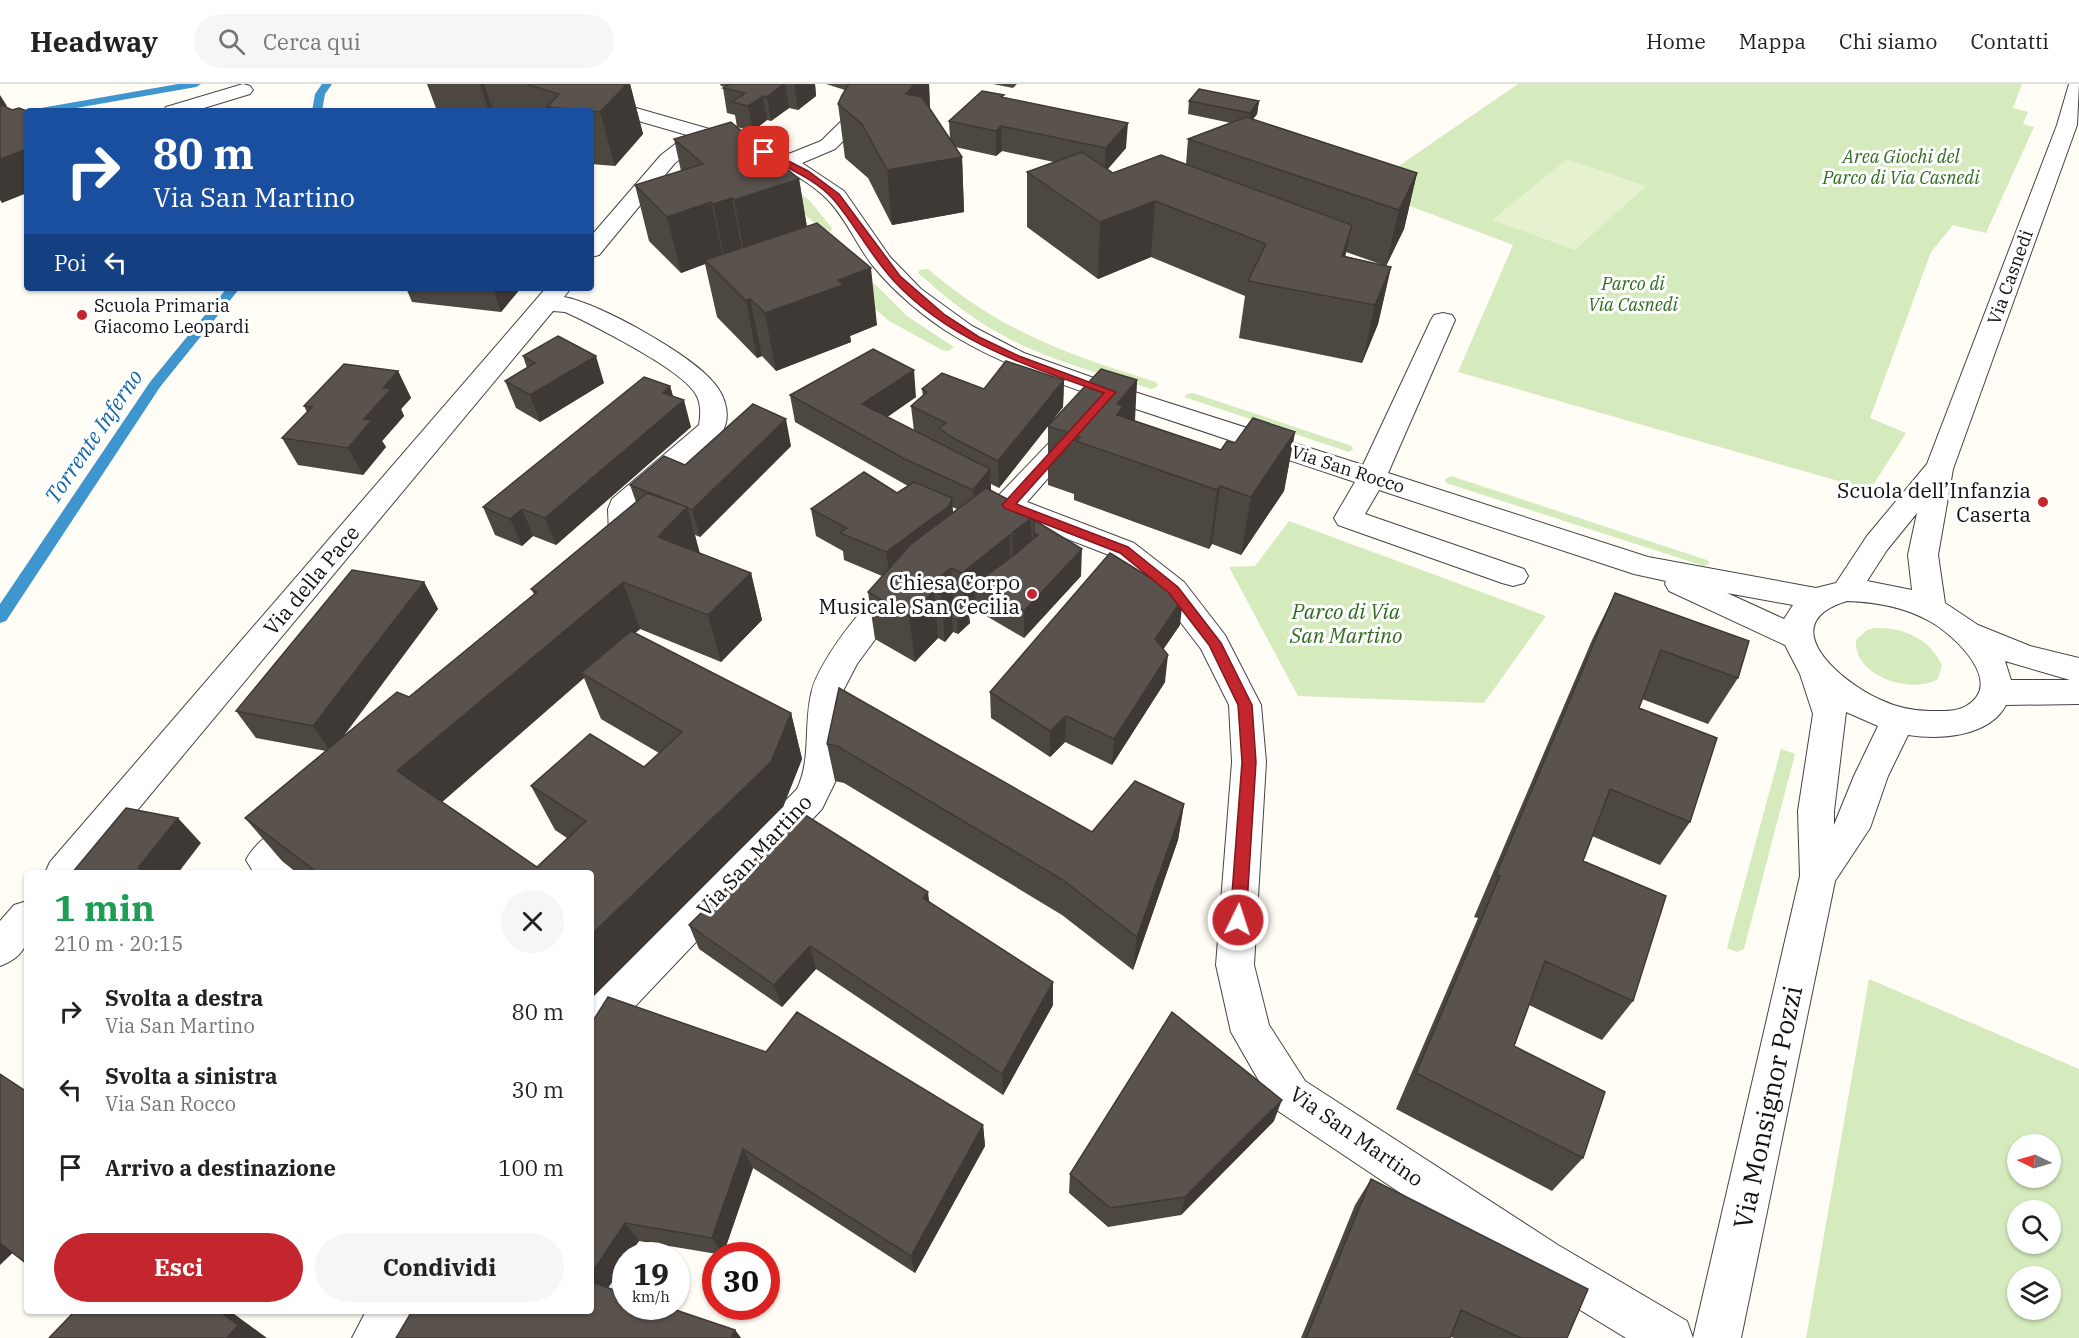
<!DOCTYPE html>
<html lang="it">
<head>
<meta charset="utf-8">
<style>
	:root { --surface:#fff; --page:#f6f6f6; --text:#222; --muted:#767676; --line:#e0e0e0; --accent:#c4262e }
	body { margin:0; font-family:"IBM Plex Serif",serif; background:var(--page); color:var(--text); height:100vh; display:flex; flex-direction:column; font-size:22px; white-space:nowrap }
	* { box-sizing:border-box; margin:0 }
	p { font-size:20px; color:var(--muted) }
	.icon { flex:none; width:33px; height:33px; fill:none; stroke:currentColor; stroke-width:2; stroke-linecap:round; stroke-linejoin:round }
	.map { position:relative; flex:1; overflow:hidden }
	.sheet { position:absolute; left:24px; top:786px; width:570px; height:444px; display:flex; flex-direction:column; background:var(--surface); border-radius:6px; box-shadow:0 2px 4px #0004 }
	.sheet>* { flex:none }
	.banner { position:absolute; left:24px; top:24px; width:570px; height:183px; border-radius:6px; box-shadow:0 2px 4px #0004; background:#1a4fa0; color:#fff; overflow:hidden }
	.needle { width:39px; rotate:275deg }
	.fabs { position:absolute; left:2007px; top:1050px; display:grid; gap:12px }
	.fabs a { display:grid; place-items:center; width:54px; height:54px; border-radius:50%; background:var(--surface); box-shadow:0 2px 4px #0004; font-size:30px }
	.speed { position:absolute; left:612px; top:1158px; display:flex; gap:12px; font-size:30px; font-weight:700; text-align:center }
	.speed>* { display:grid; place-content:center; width:78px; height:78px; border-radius:50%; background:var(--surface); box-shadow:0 2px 4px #0004; line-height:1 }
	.speed small { font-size:15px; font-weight:400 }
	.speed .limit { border:9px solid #d22; background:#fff; color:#111 }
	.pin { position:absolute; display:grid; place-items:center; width:51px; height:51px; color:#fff; margin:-26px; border-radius:12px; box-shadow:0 3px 9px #0006 }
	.me { position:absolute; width:66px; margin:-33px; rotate:4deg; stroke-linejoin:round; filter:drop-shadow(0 0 4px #0008) }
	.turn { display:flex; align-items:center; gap:21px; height:126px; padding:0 30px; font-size:27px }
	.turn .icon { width:78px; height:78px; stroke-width:2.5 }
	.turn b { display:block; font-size:42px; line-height:51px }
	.then { display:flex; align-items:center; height:57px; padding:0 30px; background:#0003; gap:12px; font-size:22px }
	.round { display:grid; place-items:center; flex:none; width:63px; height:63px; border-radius:32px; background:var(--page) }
	.head { display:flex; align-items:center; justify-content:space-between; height:102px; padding:0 30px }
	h1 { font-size:36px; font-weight:800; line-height:45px; color:#1e9e55 }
	.action { display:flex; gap:12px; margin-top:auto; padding:12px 30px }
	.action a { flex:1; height:69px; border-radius:36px; background:var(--accent); color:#fff; font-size:24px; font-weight:800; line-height:69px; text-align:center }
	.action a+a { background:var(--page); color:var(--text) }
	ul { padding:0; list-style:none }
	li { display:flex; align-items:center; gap:18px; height:78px; padding:0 30px }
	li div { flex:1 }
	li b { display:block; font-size:22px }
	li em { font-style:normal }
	header { display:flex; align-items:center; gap:36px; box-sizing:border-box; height:84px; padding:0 30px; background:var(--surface); border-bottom:2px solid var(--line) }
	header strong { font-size:28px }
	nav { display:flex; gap:33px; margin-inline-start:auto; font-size:21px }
	.search { width:420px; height:54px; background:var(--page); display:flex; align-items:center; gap:15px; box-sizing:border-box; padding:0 21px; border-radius:33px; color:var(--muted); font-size:22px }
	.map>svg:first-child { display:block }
</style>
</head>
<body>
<header>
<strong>Headway</strong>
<div class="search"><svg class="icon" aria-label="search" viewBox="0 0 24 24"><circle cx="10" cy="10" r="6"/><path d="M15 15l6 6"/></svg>Cerca qui</div>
<nav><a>Home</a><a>Mappa</a><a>Chi siamo</a><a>Contatti</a></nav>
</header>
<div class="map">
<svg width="2079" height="1254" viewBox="0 0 2079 1254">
	<rect width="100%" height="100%" fill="#fffdf5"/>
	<path fill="#d5ebbd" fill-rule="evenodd" d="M1518 0H2022L2013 24 2028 28 2023 40 2034 43 1986 149 1953 141 1931 168 1870 334 1906 349 1870 406 1458 288 1513 161 1365 105Z
		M789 100 810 117 832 144 831 148 820 144 778 107Z
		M928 185C1002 248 1066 270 1156 298L1158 302 1152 305C1099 290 1035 272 988 243 962 227 940 208 918 189L920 186Z
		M870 198 875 200 907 232 954 263 948 267 942 266 889 237 851 204Z
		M1193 309 1352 362 1353 365 1349 368 1184 313 1187 310Z
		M1451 392 1707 476 1710 479 1704 482 1446 399 1445 395Z
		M1289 437 1546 532 1484 619 1298 612 1229 483 1255 482Z
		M1875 544C1903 543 1931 555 1942 582L1938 595C1911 611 1853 592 1856 556L1867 546Z
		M1781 665 1795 670 1744 865 1737 868 1727 864Z
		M1869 895 2079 985V1254H1806ZM2018 1060H2050V1094H2018ZM2018 1126H2050V1160H2018ZM2018 1192H2050V1226H2018Z"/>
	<path fill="#e6f2cf" d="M1567 75 1646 102 1575 166 1492 136Z"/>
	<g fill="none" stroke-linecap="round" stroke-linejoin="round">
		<path fill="#3f96cf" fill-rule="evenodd" d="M178 0H201L196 3 59 27H36L41 24Z
			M322 0H332L325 10 322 27H312L315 10Z
			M227 204H240L160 303 6 537 0 539V520L150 298Z"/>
		<defs>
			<path id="minor" d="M243 0 250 2 253 6 250 10 194 27H163L166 23Z
				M522 0H552L734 52 786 71 821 57 863 16 889 0H911L877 24 835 65 802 79 844 107 890 173 921 205 972 242 1024 269 1119 303 1363 381 1431 236 1434 231 1443 229 1452 231 1455 236 1388 389 1648 473 1816 504 1836 499 1867 452 1927 380 2057 41 2069 0H2079L2077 41 1953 385 1938 471 1945 519 1978 541 2030 562 2079 574V620L2006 621C1989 653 1940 656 1908 651L1888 692 1870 744 1835 797 1741 1254H1626L1526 1193 1275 1025 1231 948 1216 881 1232 678 1229 621 1201 565 1162 514 1114 473 1011 433C1001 441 994 443 982 440L978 433 1070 337 1079 335 1088 337 1092 343 1088 349 1027 418 1134 459 1184 498 1225 551 1261 621 1266 678 1254 881 1269 941 1305 997 1558 1161 1687 1237 1693 1254 1800 792 1798 727 1813 630 1800 590 1785 561 1669 507 1665 500 1666 497 1634 490 1379 406 1365 430 1524 485 1528 492 1524 499 1513 502 1502 499 1338 441 1334 434 1355 398C1282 374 1209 349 1136 325 1075 305 1011 286 956 253 926 235 895 209 873 182 857 162 846 134 827 115 795 84 748 68 706 56L675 79 599 171 591 173V152L661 71 687 51 524 4ZM1917 429 1908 471 1912 506 1867 497 1887 466ZM1727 509 1793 521 1784 535ZM1847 517C1877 518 1905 523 1931 538 1954 551 2006 599 1966 622 1956 628 1941 627 1930 627 1913 627 1896 623 1881 616 1842 599 1771 540 1847 517ZM2005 577 2070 596H2011ZM1846 628 1878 642 1854 692 1834 741V727Z
				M546 204H571L564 213C599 219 692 271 714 299 726 313 732 334 721 350L636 425 638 451 625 480 615 483 605 480 600 473 609 451 608 425 612 415 699 341C701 330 701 318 695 309 681 286 604 247 578 234L565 228 553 227 85 789H45L50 778Z
				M903 493 914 496 918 504 879 550 857 580 844 605 838 692 822 725 605 954 591 960V914L797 705C812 674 803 638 812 606 819 577 875 501 903 493Z
				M309 726 322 731 327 741 322 751 290 776 297 789H254L246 776C255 757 289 733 309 726Z
				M27 817C27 848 35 869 0 882V837L14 821Z
				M366 1227H416L403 1254H352Z"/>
		</defs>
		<use href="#minor" stroke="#444" stroke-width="2"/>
		<use href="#minor" fill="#fff" fill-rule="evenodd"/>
	</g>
	<path fill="#4d4742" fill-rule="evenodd" d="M427 0H630L643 50 615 82 591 80V27H437Z
		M720 0H815L816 12 798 26 789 24 771 37 767 36 753 47 737 43 735 31 727 29 723 4 725 3 721 2Z
		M826 0H929L930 25 950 55 949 37 1004 14 1126 64 1108 85 1113 89 1186 80 1188 55 1231 39 1188 30 1189 17H1259L1257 30 1253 35 1417 89 1404 145 1386 182 1391 183 1378 240 1362 279 1239 254 1245 212 1151 173 1098 195 1027 143V88L1054 78 1002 67 996 72 955 63 962 73 964 128 892 141 868 94 845 74 838 20 845 6ZM1346 168 1383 181 1345 172Z
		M993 0H1017L1013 4Z
		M674 55 799 95 807 143 877 241 850 252 851 258 776 287 762 272 757 274 717 233 705 180 681 189 649 157 635 101 681 87Z
		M406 204H521L501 228 412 218Z
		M523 272 604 299 540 338 516 324 505 297 527 284Z
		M398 287 411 314 401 325 404 332 382 357 386 363 363 391 298 381 282 354 307 328 304 322Z
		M1064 296 1063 323 999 404 991 400V407L1038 431V439L1081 492 1024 554 976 526 969 532 970 539 958 550 953 548 945 558 938 554 915 578 875 555 868 508 882 492 844 476 843 467 816 452 811 425 897 409 908 402 795 338 790 311 916 313 887 333 914 347 911 322 923 312 922 305H984ZM952 423 957 425 953 429Z
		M1137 296 1135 337 1221 366 1235 359 1295 348 1284 407 1241 471 1212 460 1209 465 1074 416V410L1048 401V342Z
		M670 302 673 312 691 343 556 461 533 452 522 462 495 451 483 423Z
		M791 362 700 453 695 451 700 470 751 489 762 536 721 578 640 545 635 549 791 629 802 675 783 723 591 789H297L282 777 245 734 326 667 256 654 236 627 424 498 438 525 343 653 409 613 534 510 531 505 636 418 630 401 685 381ZM584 594 601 635 659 669 644 683 531 702 555 746 567 754 537 783 442 718Z
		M1615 509 1738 594 1708 640 1642 615 1639 624 1690 738 1660 781 1592 752 1583 777 1633 917 1602 956 1529 921 1514 962 1583 1074 1552 1107 1396 1025 1478 834 1474 833 1592 556Z
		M1180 541 1163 565 1165 598 1112 681 1065 658 1050 673 991 634 990 608Z
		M839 604 1092 748 1184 720 1178 756 1133 886 1062 831 844 699 835 697 827 660Z
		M930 819 1053 921 1003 1011 816 885 782 923 699 865 689 841Z
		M591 940 766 968 983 1041 985 1062 915 1189 753 1084 723 1171 639 1157 626 1172V1177L608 1204 735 1246 741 1254H396Z
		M1274 1037 1181 1131 1108 1143 1069 1109 1070 1090Z
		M1371 1095 1567 1254H1454L1451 1253 1450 1254H1301L1355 1121Z"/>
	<path fill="#3f3936" d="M480 0H484L493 27H489Z
		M627 0H630L643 50 615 82 600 28Z
		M784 0H785L789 24 771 37 767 13Z
		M796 0H815L816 12 798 26 794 1Z
		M910 0H929L930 25 924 32 906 10Z
		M0 11 7 22 0 24Z
		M763 12 767 36 753 47 748 22Z
		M1259 17 1257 30 1248 42 1250 29Z
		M1128 39 1126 64 1104 89 1106 64Z
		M1001 42 1002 67 996 72V47Z
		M27 65V109L2 119 0 116V75Z
		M962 73 964 128 892 141 887 86Z
		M1417 89 1404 145 1386 182 1399 126Z
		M799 95 808 150 745 171 734 116Z
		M732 114 743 170 725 176 713 120Z
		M1155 117 1151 173 1098 195 1100 138Z
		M711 118 723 174 705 176V180L681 189 667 133Z
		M1352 141 1340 197 1342 172Z
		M1391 183 1378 240 1362 279 1375 221Z
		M871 184 877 241 850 252 851 258 776 287 765 229 838 196Z
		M493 204H521L501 228Z
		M750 215 762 272 757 274 746 217Z
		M596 272 604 299 540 338 530 311Z
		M914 286 916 313 866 348 862 320Z
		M398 287 411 314 401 325 404 332 382 357 386 363 363 391 348 364 364 335 383 304Z
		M1064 296 1063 323 999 404 998 377Z
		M1137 296 1133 355 1120 370 1117 320Z
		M670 302 676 323 684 316 691 343 556 461 545 434Z
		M786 335 791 362 700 453 692 426Z
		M1295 348 1284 407 1241 471 1251 413Z
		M990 385 991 413 974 434 973 406Z
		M1220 402 1212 460 1209 465 1217 406Z
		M952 414 954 441 890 495 886 468Z
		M687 423 700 470 658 453Z
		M522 425 533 452 522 462 510 435Z
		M1038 431V479L1034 482V435Z
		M1031 434 1032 481 1013 499 1012 449Z
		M1010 451 1011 498 975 500 976 526 969 532 970 539 958 550 957 536 964 529 962 489Z
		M1082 465 1081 492 1024 554V527Z
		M951 484 955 531 952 533 953 548 945 558 941 511 937 495Z
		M751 489 762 536 721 578 708 531Z
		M424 498 438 525 331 668 313 642Z
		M623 498 640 545 586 592 581 589 584 594 426 732 397 687Z
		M934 507 938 554 915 578 909 532Z
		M1183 514 1180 541 1152 582 1155 555Z
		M1168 571 1165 598 1112 681 1114 655Z
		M791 629 802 675 783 723 591 915V851Z
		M1066 632 1065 658 1050 673V647Z
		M1184 720 1178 756 1133 886 1137 853Z
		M178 734 201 759 178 789H144L138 784Z
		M928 808 931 832 923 814Z
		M810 862 816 885 782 923 774 901Z
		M1053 898V921L1003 1011 1002 990Z
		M1282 1016 1274 1037 1181 1131 1185 1113Z
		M983 1041 985 1062 915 1189 911 1172Z
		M743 1065 753 1084 723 1171 712 1154Z
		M625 1139 639 1157 629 1172H626V1177L602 1213 591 1201V1190Z
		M0 1150 21 1161 0 1181Z
		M219 1227H230L267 1254H227Z
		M735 1246 741 1254H731Z"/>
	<path fill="#5a524d" stroke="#3f3936" stroke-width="1.5" d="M526 0H627L600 28 547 23 559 10Z
		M730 0H784L767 13 763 12 748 22 732 18 745 9 723 4Z
		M849 0H915L906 10 922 13 962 73 887 86 862 40 838 20 842 11Z
		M1199 5 1259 17 1250 29 1189 17Z
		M982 7 1004 11 1001 13 1128 39 1106 64 1001 42 996 47 949 37Z
		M0 20 12 26 19 24 27 27V65L0 75Z
		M1246 33 1417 89 1399 126 1188 55Z
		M731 38 799 95 734 116 732 114 713 120 711 118 667 133 635 101 703 80 674 55Z
		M1082 68 1113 89 1161 71 1352 141 1342 172 1391 183 1375 221 1248 197 1266 160 1155 117 1100 138 1027 88Z
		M817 139 871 184 838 196 843 201 765 229 750 215 746 217 705 176Z
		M558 252 596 272 530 311 505 297 535 279 523 272Z
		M873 265 914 286 862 320 990 385 973 406 905 375 790 311Z
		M1006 277 1064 296 998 377 953 354 939 344 946 339 911 322 927 308 922 305 942 289 984 305Z
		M344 280 398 287 383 304 391 305 364 335 372 336 348 364 282 354 312 323 304 322Z
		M1101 285 1137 296 1117 320 1123 322 1117 331 1221 366 1227 357 1235 359 1253 334 1295 348 1251 413 1220 402 1217 406 1076 357 1080 353 1048 342Z
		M644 293 670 302 663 309 684 316 545 434 522 425 510 435 483 423Z
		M753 320 786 335 692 426 687 424V423L630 401 664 372 685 381Z
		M864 388 897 409 914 398 952 414 949 422 886 468 840 449 847 444 811 425Z
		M986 404 1038 431 1034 435 1031 434 1012 449 1016 450 1012 452 1010 451 962 489 951 484 937 495 950 502 941 511 934 507 909 532 868 508 911 460Z
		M647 409 687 423 658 453 751 489 708 531 623 498 397 687 537 783 586 737 531 702 590 650 644 683 682 648 581 589 631 547 791 629 771 678 591 851V789H318L245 734 397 608 409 613 537 508 531 505Z
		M1034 436 1082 465 1024 527 975 500 1013 472 1038 451 1034 449Z
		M1110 469 1183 514 1155 555 1168 571 1114 655 1066 632 1050 647 990 608Z
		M352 486 424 498 313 642 236 627Z
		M1615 509 1749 557 1738 594 1661 566 1639 624 1717 654 1690 738 1610 705 1583 777 1666 812 1633 917 1545 877 1514 962 1605 1008 1583 1074 1416 989 1499 794 1500 792 1496 791Z
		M954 517 969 525 957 536 952 534 951 519Z
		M839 604 1092 748 1135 697 1184 720 1137 853 1063 796 837 662 827 660Z
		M126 724 178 734 138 784 150 789H72Z
		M802 729 928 808 923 814 1053 898 1002 990 810 862 774 901 689 841Z
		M608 913 766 968 797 928 983 1041 911 1172 743 1065 712 1154 625 1139 591 1190V940Z
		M1172 928 1282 1016 1185 1113 1110 1124 1070 1090Z
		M0 990 27 1008V1180L0 1159Z
		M1371 1095 1588 1205 1567 1254H1521L1461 1226 1450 1254H1306Z
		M591 1198 626 1210V1222H664L735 1246 731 1254H396L412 1227H591Z
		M75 1227H219L238 1241 227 1254H49Z"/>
	<path fill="#c4262e" stroke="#7f191e" stroke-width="1.5" d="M761 66H767L808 87 839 110 900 192 945 231 979 253 1019 272 1116 308 1016 420 1128 463 1178 503 1221 559 1252 621 1256 678 1246 836 1243 841 1238 843 1232 841 1230 836 1242 678 1238 621 1209 561 1169 509 1120 469 1004 424 1002 421 1104 309C1028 282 950 258 893 196 871 172 855 141 834 116 816 95 785 83 761 70Z"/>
	<g fill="#c4262e" stroke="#fff" stroke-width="2">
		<circle cx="82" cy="231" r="6"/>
		<circle cx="2043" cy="418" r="6"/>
		<circle cx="1032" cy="510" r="6"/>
	</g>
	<g text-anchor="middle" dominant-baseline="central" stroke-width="6" stroke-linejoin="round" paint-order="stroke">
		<g font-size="18" font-style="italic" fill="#2f6b1f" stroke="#fff">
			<text x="1901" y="72">Area Giochi del<tspan x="1901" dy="21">Parco di Via Casnedi</tspan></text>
			<text x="1633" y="199">Parco di<tspan x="1633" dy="21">Via Casnedi</tspan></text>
		</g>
		<g font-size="18" fill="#111" stroke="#fff">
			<text transform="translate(2010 193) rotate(-70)">Via Casnedi</text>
			<text transform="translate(1348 385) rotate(18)">Via San Rocco</text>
		</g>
		<g font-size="18" fill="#111" stroke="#fff" text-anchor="start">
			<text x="94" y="221">Scuola Primaria<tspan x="94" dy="21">Giacomo Leopardi</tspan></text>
		</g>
		<g font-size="21" fill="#111" stroke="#fff" text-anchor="end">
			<text x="2031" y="406">Scuola dell’Infanzia<tspan x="2031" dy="24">Caserta</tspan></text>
			<text x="1020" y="498">Chiesa Corpo<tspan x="1020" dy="24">Musicale San Cecilia</tspan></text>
		</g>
		<g font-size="21" fill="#111" stroke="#fff">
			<text transform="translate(311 496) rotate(-50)">Via della Pace</text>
			<text transform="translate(754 771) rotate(-47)">Via San Martino</text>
			<text transform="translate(1357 1052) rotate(35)">Via San Martino</text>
		</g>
		<g font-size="21" font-style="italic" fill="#2f6b1f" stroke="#fff">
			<text x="1346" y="527">Parco di Via<tspan x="1346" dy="24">San Martino</tspan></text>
		</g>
		<g font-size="22" font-style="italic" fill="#1768a6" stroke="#fff">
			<text transform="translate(93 352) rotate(-56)">Torrente Inferno</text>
		</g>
		<g font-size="26" fill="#111" stroke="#fff">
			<text transform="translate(1767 1023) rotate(-78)">Via Monsignor Pozzi</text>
		</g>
	</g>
</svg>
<div class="fabs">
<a><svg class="needle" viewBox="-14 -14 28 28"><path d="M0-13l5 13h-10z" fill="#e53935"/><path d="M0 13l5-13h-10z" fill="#767676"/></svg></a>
<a><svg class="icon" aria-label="search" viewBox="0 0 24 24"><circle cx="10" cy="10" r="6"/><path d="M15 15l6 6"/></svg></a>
<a><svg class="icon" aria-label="layers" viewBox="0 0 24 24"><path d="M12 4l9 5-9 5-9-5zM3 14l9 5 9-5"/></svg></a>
</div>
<div class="speed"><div>19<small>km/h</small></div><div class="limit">30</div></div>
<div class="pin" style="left:764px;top:68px;background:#d93025"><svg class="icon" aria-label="arrive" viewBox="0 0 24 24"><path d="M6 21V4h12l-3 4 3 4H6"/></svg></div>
<svg class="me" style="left:1238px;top:836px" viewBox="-20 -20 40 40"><circle r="17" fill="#c4262e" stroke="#fff" stroke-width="3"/><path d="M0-11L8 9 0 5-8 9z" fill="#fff"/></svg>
<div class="banner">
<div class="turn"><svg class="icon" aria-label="right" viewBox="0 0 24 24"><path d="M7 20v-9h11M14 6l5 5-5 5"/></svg><div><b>80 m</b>Via San Martino</div></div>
<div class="then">Poi<svg class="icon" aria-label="left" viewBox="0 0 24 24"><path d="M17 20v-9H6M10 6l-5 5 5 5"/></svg></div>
</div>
<section class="sheet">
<div class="head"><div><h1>1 min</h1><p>210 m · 20:15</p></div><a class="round"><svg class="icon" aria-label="close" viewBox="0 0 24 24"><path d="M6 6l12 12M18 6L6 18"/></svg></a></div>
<ul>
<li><svg class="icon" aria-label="right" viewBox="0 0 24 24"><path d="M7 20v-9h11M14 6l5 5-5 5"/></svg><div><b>Svolta a destra</b><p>Via San Martino</p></div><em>80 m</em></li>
<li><svg class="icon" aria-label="left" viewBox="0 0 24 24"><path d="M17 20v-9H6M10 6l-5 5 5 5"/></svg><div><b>Svolta a sinistra</b><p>Via San Rocco</p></div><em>30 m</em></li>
<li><svg class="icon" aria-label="arrive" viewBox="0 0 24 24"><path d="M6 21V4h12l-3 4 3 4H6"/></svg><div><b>Arrivo a destinazione</b></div><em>100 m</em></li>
</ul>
<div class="action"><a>Esci</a><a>Condividi</a></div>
</section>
</div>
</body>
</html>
